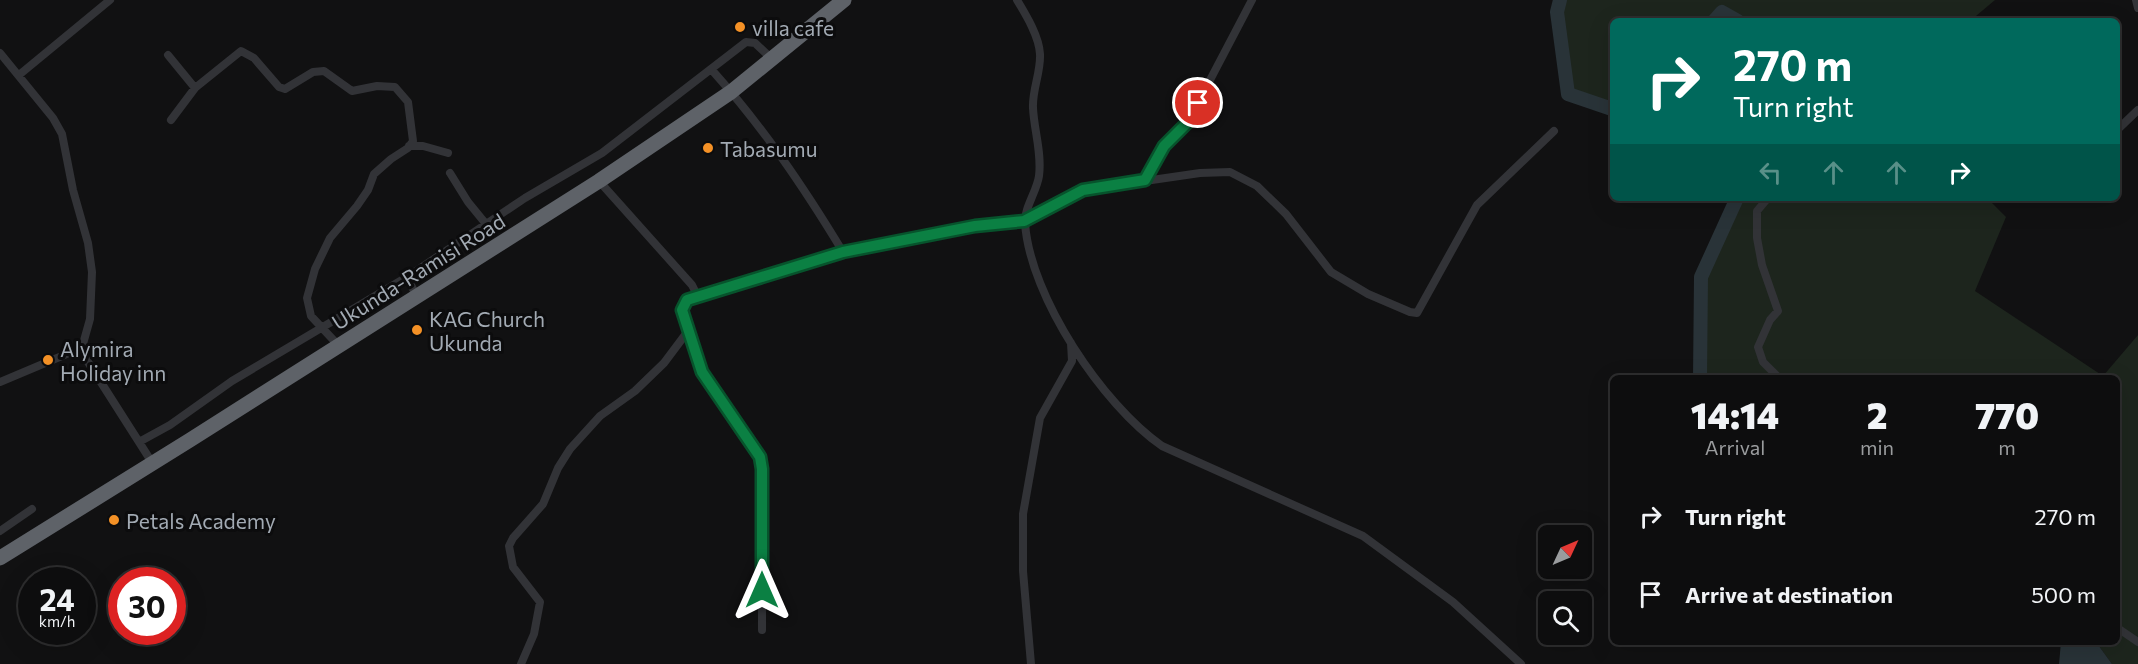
<!DOCTYPE html>
<html lang="en">
<head>
<meta charset="utf-8">
<style>
	:root { --surface:#0d0d0e; --page:#1b1b1c; --text:#f1f3f6; --muted:#9a9c9e; --line:#2d2d2e }
	body { margin:0; font-family:Commissioner,sans-serif; background:var(--page); color:var(--text); height:100vh; display:flex; flex-direction:column; font-size:22px; white-space:nowrap }
	* { box-sizing:border-box; margin:0 }
	p { font-size:20px; color:var(--muted) }
	.icon { flex:none; width:33px; height:33px; fill:none; stroke:currentColor; stroke-width:2; stroke-linecap:round; stroke-linejoin:round }
	.map { position:relative; flex:1; overflow:hidden }
	.side { position:absolute; left:1610px; top:375px; width:510px; height:270px; display:flex; flex-direction:column; background:var(--surface); border-radius:9px; box-shadow:0 6px 24px #0002,0 0 0 2px var(--line) }
	.side>* { flex:none }
	.top-card { position:absolute; left:1610px; top:18px; width:510px; height:183px; border-radius:9px; box-shadow:0 6px 24px #0002,0 0 0 2px var(--line); background:#00695c; color:#fff; overflow:hidden }
	.needle { width:39px; rotate:46deg }
	.tools { position:absolute; left:1538px; top:525px; display:grid; gap:12px }
	.tools a { display:grid; place-items:center; width:54px; height:54px; border-radius:9px; background:var(--surface); box-shadow:0 6px 24px #0002,0 0 0 2px var(--line); font-size:30px }
	.speed { position:absolute; left:18px; top:567px; display:flex; gap:12px; font-size:30px; font-weight:700; text-align:center }
	.speed>* { display:grid; place-content:center; width:78px; height:78px; border-radius:50%; background:var(--surface); box-shadow:0 6px 24px #0002,0 0 0 2px var(--line); line-height:1 }
	.speed small { font-size:15px; font-weight:400 }
	.speed .limit { border:9px solid #d22; background:#fff; color:#111 }
	.pin { position:absolute; display:grid; place-items:center; width:51px; height:51px; color:#fff; margin:-26px; border:3px solid #fff; border-radius:50%; box-shadow:0 2px 6px #0007 }
	.me { position:absolute; width:66px; margin:-33px; rotate:0deg; stroke-linejoin:round; filter:drop-shadow(0 0 4px #0008) }
	.turn { display:flex; align-items:center; gap:21px; height:126px; padding:0 24px; font-size:27px }
	.turn .icon { width:78px; height:78px; stroke-width:2.5 }
	.turn b { display:block; font-size:42px; line-height:51px }
	.lanes { display:flex; align-items:center; height:57px; padding:0 24px; background:#0003; justify-content:center; gap:30px; direction:ltr }
	.lanes .off { opacity:.35 }
	.eta { display:flex; justify-content:space-evenly; align-items:center; height:102px; text-align:center }
	.eta b { font-size:36px; font-weight:800; line-height:42px }
	ul { padding:0; list-style:none }
	li { display:flex; align-items:center; gap:18px; height:78px; padding:0 24px }
	li div { flex:1 }
	li b { display:block; font-size:22px }
	li em { font-style:normal }
	.map>svg:first-child { display:block }
</style>
</head>
<body>
<div class="map">
<svg width="2138" height="664" viewBox="0 0 2138 664">
	<rect width="100%" height="100%" fill="#111112"/>
	<path fill="#1d251d" d="M1560 0H1995L1970 21H1739L1722 12 1714 21H1612V109L1568 94 1557 12Z
		M1737 198H1987L2006 217 1975 291 2103 376 2138 335V664H2112L2096 642H2116V378H1700L1701 277Z"/>
	<path fill="#293338" d="M2061 642H2096L2112 664H2059Z"/>
	<g fill="none" stroke-linecap="round" stroke-linejoin="round">
		<path stroke="#293338" stroke-width="14" d="M1560 0 1557 12 1568 94 1612 109
			M1714 21 1722 12 1738 21
			M1700 378 1701 277 1737 198"/>
		<path stroke="#323337" stroke-width="8" d="M1017 0C1026 15 1039 36 1040 54 1041 72 1032 90 1033 108 1034 130 1042 153 1039 176 1037 191 1024 208 1025 223 1030 297 1103 405 1162 446L1363 536 1453 602 1521 664
			M2136 0 2138 8
			M0 53 53 118 62 134 73 190 88 243 92 272 90 319 81 351
			M168 55 195 88 241 51 254 58 279 87 285 89 313 72 324 71 352 91 377 86 395 87 408 102 413 141 408 148 391 159 374 174 368 190 357 206 330 238 315 269 307 298 311 316 339 346
			M711 69C763 127 803 186 843 252
			M19 75 110 0
			M171 120 195 88
			M2116 131 2138 110
			M409 146H423L448 153
			M450 173 468 202 486 224
			M1145 180 1164 146 1188 122 1252 0
			M599 181 692 285 698 297
			M1768 198 1757 211V238L1762 265 1778 311 1770 320 1758 347 1763 362 1779 378
			M407 277 417 297
			M0 382 69 353 81 351 153 464
			M139 442 170 425 232 381 407 277 525 198 602 153 746 42 755 43 772 59
			M0 531 32 509
			M2116 627 2138 642
			M762 630V469L760 457 702 371 683 310 687 300 843 252 975 227 1025 221 1083 190 1200 173 1230 172 1257 186 1286 214 1331 272 1368 294 1410 312 1417 313 1477 205 1554 131
			M521 664 534 634 540 602 513 567 509 546 513 538 543 504 558 468 570 449 600 416 635 391 664 363 688 331
			M1031 664 1023 571V514L1040 418 1072 361 1071 343"/>
		<path stroke="#5e6268" stroke-width="15" d="M0 558 190 440 599 181 731 92 844 0"/>
	</g>
	<g fill="none" stroke-linecap="round" stroke-linejoin="round">
		<defs>
			<path id="route" d="M762 590V469L760 457 702 372 682 310 687 300 843 252 975 226 1024 221 1083 190 1145 180 1164 146 1188 122 1198 103"/>
		</defs>
		<use href="#route" stroke="#07532c" stroke-width="15"/>
		<use href="#route" stroke="#0b8043" stroke-width="10"/>
	</g>
	<g fill="#f49126" stroke="#0c0c0d" stroke-width="2">
		<circle cx="740" cy="27" r="6"/>
		<circle cx="708" cy="148" r="6"/>
		<circle cx="417" cy="330" r="6"/>
		<circle cx="48" cy="360" r="6"/>
		<circle cx="114" cy="520" r="6"/>
	</g>
	<g text-anchor="middle" dominant-baseline="central" stroke-width="6" stroke-linejoin="round" paint-order="stroke">
		<g font-size="21" fill="#a2aab3" stroke="#0c0c0d" text-anchor="start">
			<text x="752" y="27">villa cafe</text>
			<text x="720" y="148">Tabasumu</text>
			<text x="429" y="318">KAG Church<tspan x="429" dy="24">Ukunda</tspan></text>
			<text x="60" y="348">Alymira<tspan x="60" dy="24">Holiday inn</tspan></text>
			<text x="126" y="520">Petals Academy</text>
		</g>
		<g font-size="21" fill="#a2aab3" stroke="#0c0c0d">
			<text transform="translate(418 271) rotate(-32)">Ukunda-Ramisi Road</text>
		</g>
	</g>
</svg>
<div class="tools">
<a><svg class="needle" viewBox="-14 -14 28 28"><path d="M0-13l5 13h-10z" fill="#e53935"/><path d="M0 13l5-13h-10z" fill="#9a9c9e"/></svg></a>
<a><svg class="icon" aria-label="search" viewBox="0 0 24 24"><circle cx="10" cy="10" r="6"/><path d="M15 15l6 6"/></svg></a>
</div>
<div class="speed"><div>24<small>km/h</small></div><div class="limit">30</div></div>
<div class="pin" style="left:1198px;top:103px;background:#d93025"><svg class="icon" aria-label="arrive" viewBox="0 0 24 24"><path d="M6 21V4h12l-3 4 3 4H6"/></svg></div>
<svg class="me" style="left:762px;top:590px" viewBox="-20 -20 40 40"><path d="M0-17L14 15 0 8-14 15z" fill="#0b8043" stroke="#fff" stroke-width="4"/></svg>
<div class="top-card">
<div class="turn"><svg class="icon" aria-label="right" viewBox="0 0 24 24"><path d="M7 20v-9h11M14 6l5 5-5 5"/></svg><div><b>270 m</b>Turn right</div></div>
<div class="lanes"><svg class="icon off" aria-label="left" viewBox="0 0 24 24"><path d="M17 20v-9H6M10 6l-5 5 5 5"/></svg><svg class="icon off" aria-label="ahead" viewBox="0 0 24 24"><path d="M12 20V5M6 11l6-6 6 6"/></svg><svg class="icon off" aria-label="ahead" viewBox="0 0 24 24"><path d="M12 20V5M6 11l6-6 6 6"/></svg><svg class="icon" aria-label="right" viewBox="0 0 24 24"><path d="M7 20v-9h11M14 6l5 5-5 5"/></svg></div>
</div>
<section class="side">
<div class="eta">
<div><b>14:14</b><p>Arrival</p></div>
<div><b>2</b><p>min</p></div>
<div><b>770</b><p>m</p></div>
</div>
<ul>
<li><svg class="icon" aria-label="right" viewBox="0 0 24 24"><path d="M7 20v-9h11M14 6l5 5-5 5"/></svg><div><b>Turn right</b></div><em>270 m</em></li>
<li><svg class="icon" aria-label="arrive" viewBox="0 0 24 24"><path d="M6 21V4h12l-3 4 3 4H6"/></svg><div><b>Arrive at destination</b></div><em>500 m</em></li>
</ul>
</section>
</div>
</body>
</html>
